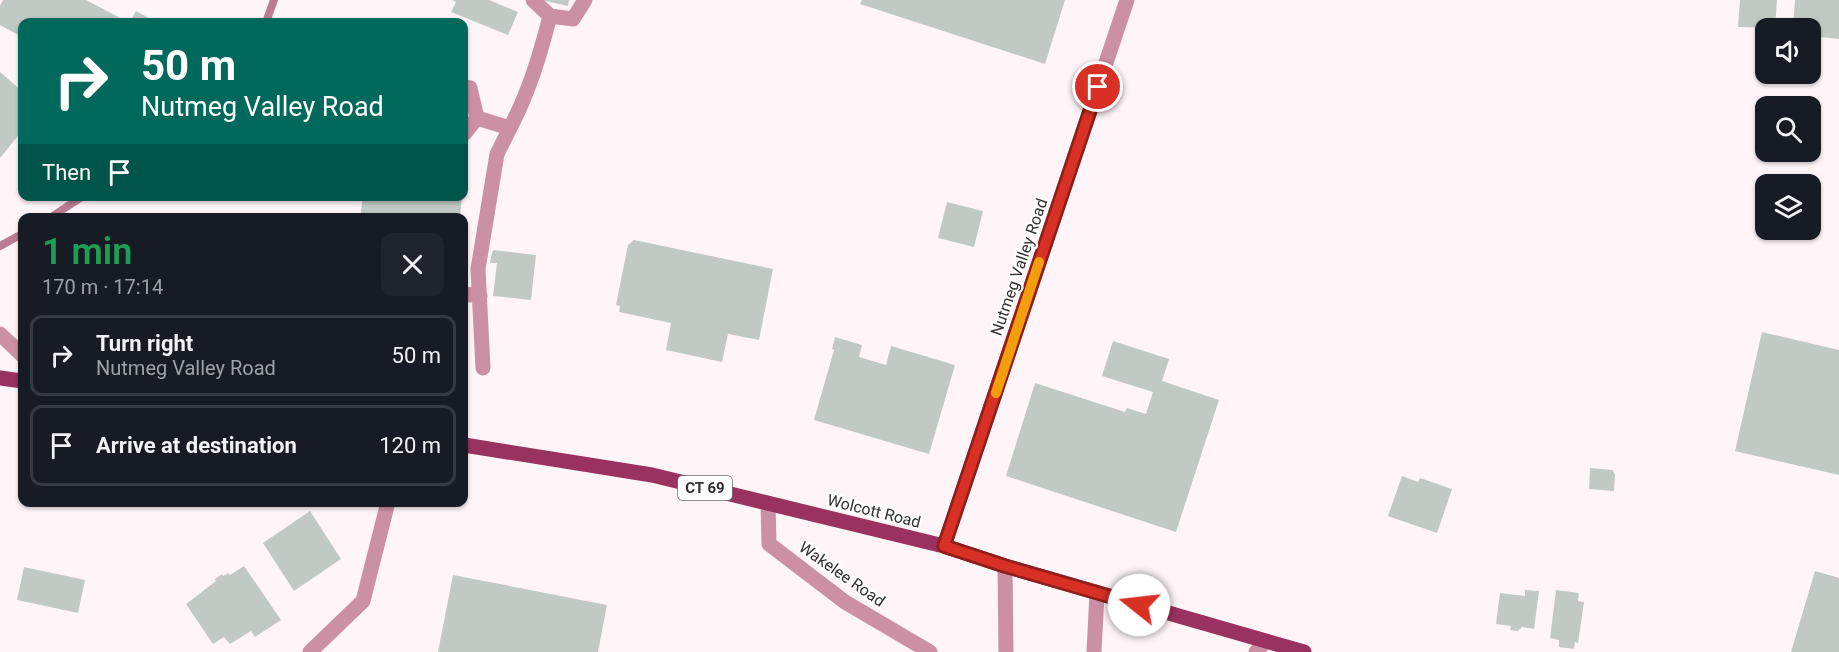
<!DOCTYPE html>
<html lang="en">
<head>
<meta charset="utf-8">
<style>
	:root { --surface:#171b24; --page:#20242c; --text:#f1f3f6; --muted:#9ea1a6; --line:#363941 }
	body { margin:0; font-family:Roboto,sans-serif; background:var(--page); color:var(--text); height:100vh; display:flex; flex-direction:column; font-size:22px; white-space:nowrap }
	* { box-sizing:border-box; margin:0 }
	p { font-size:20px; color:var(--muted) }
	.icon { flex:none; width:33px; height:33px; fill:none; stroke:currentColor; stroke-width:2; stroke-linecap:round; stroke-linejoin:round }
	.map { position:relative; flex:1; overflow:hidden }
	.panel { position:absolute; left:18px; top:213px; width:450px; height:294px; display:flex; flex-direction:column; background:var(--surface); border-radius:12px; box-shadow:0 2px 4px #0004 }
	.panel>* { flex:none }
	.guide { position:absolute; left:18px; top:18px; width:450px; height:183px; border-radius:12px; box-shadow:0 2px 4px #0004; background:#00695c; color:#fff; overflow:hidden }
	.controls { position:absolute; left:1755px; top:18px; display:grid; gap:12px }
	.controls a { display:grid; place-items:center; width:66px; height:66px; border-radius:12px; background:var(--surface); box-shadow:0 2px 4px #0004; font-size:30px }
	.pin { position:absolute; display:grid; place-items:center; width:51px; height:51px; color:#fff; margin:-26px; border:3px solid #fff; border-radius:50%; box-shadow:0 2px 6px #0007 }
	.me { position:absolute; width:66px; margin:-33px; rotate:286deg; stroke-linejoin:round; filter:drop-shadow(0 0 4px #0008) }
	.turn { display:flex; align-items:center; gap:21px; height:126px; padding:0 24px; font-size:27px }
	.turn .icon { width:78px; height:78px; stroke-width:2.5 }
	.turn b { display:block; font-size:42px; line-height:51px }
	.then { display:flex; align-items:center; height:57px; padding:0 24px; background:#0003; gap:12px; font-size:22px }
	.round { display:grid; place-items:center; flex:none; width:63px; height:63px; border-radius:12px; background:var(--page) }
	.overview { display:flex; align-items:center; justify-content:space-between; height:102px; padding:0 24px }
	h1 { font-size:36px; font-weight:600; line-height:45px; color:#1e9e55 }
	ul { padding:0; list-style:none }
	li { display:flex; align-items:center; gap:18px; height:81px; margin:0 12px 9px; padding:0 12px; border:3px solid var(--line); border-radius:12px }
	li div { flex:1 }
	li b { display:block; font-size:22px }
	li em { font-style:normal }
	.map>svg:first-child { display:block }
</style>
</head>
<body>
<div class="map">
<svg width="1839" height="652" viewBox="0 0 1839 652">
	<rect width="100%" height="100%" fill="#fff5f8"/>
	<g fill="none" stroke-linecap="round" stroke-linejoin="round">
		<path stroke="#ba7c92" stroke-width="8" d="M266 22 274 0
			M50 218 83 196
			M0 246 22 234"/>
	</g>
	<path fill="#c0c9c4" d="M3 0H86L128 22H22V37L0 25V6Z
		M452 0H489L518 12 508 35 451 12 456 2Z
		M541 0H569L568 6Z
		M862 0H1065L1045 64 860 4Z
		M1740 0H1777L1775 28 1738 27Z
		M1795 0H1839V39L1810 36V28H1793Z
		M136 11 156 22H130Z
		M0 72 22 91V131L0 158Z
		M363 196H462L460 218H360Z
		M947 202 983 211 974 247 938 238Z
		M634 240 773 269 759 340 728 334 722 362 666 350 671 323 619 312 620 306 616 305 628 245Z
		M494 250 536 255 531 300 493 296 497 263H490L492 252Z
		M1762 332 1839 350V475L1735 451Z
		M835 337 862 345 859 357 886 365 891 346 955 365 929 454 814 420 834 350 832 349Z
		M1113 341 1169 359 1162 381 1219 400 1176 532 1006 476 1035 383 1125 412 1127 408 1146 414 1153 392 1102 376Z
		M1590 468 1613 470 1615 475 1614 491 1589 489Z
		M1402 476 1418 482 1420 478 1452 489 1437 533 1388 516Z
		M310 511 341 559 294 591 263 543Z
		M244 566 281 620 255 637 251 631 230 644 224 637 213 644 186 604 216 581 215 579 222 574 223 576 228 573 230 575Z
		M24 567 85 580 78 613 17 600Z
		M1815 571 1839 578V652H1791Z
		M453 575 607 605 598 652H438Z
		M1525 590 1539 591 1534 629 1522 627 1518 631 1510 630 1511 626 1496 624 1500 593 1525 596Z
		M1556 590 1579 593 1578 601 1584 602 1578 643 1575 642 1574 649 1559 647V640L1550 638Z"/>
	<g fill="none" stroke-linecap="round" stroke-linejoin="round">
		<path stroke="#cb90a4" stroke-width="15" d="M550 16 573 19 585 0
			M464 87 470 88 477 118 464 134
			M477 118 510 128 497 154 478 269 483 368
			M510 128C529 92 540 55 550 16L533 0
			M464 294 480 296
			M0 334 22 355
			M768 503 769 544 845 602 930 652
			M944 546 1127 0
			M1005 566 1006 652
			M310 652 363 601 388 502
			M1094 652 1097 593
			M1256 652 1266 641"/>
		<path stroke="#9a3260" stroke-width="15" d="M0 378 22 381
			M464 445 652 475 944 546 1005 566 1304 652"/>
	</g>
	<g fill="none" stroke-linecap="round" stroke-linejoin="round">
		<defs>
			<path id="route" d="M1098 87 944 546 1005 566 1139 605"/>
		</defs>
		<use href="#route" stroke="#8d1f18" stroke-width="15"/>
		<use href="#route" stroke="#d93025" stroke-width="10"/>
		<path stroke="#f59e0b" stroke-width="10" d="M996 393 1039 262"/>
	</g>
	<g text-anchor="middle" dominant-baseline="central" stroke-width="4.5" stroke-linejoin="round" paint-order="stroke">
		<rect fill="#fff" stroke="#706d6f" stroke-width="1.5" x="678" y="476" width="54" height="24" rx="4.5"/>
		<g font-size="15" font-weight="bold" fill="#332f31">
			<text x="705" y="488">CT 69</text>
		</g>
		<g font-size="16" fill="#332f31" stroke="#fff">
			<text transform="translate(1019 267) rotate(-71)">Nutmeg Valley Road</text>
			<text transform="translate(874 511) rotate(14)">Wolcott Road</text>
			<text transform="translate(842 574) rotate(35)">Wakelee Road</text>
		</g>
	</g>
</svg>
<div class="controls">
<a><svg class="icon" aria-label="sound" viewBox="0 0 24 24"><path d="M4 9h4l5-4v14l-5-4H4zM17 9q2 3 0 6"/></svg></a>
<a><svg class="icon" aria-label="search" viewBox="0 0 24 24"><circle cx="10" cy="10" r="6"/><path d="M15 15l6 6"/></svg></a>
<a><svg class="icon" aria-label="layers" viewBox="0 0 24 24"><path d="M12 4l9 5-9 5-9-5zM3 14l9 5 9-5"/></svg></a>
</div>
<div class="pin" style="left:1098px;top:87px;background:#d93025"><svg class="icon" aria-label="arrive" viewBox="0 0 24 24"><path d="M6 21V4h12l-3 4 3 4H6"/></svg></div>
<svg class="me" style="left:1139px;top:605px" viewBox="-20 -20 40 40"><circle r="19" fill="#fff"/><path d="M0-13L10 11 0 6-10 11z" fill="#d93025"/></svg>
<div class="guide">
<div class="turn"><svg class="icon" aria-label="right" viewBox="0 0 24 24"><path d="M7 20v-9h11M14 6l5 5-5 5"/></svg><div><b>50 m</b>Nutmeg Valley Road</div></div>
<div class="then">Then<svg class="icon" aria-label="arrive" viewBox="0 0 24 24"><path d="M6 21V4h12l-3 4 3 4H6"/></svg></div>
</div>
<section class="panel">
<div class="overview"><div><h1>1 min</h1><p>170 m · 17:14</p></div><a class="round"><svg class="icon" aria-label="close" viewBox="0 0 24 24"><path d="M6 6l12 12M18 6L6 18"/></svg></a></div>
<ul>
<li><svg class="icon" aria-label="right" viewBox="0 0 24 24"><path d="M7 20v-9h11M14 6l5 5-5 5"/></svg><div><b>Turn right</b><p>Nutmeg Valley Road</p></div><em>50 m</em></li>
<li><svg class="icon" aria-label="arrive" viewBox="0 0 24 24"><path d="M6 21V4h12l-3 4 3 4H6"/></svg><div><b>Arrive at destination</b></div><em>120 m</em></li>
</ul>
</section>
</div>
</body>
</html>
